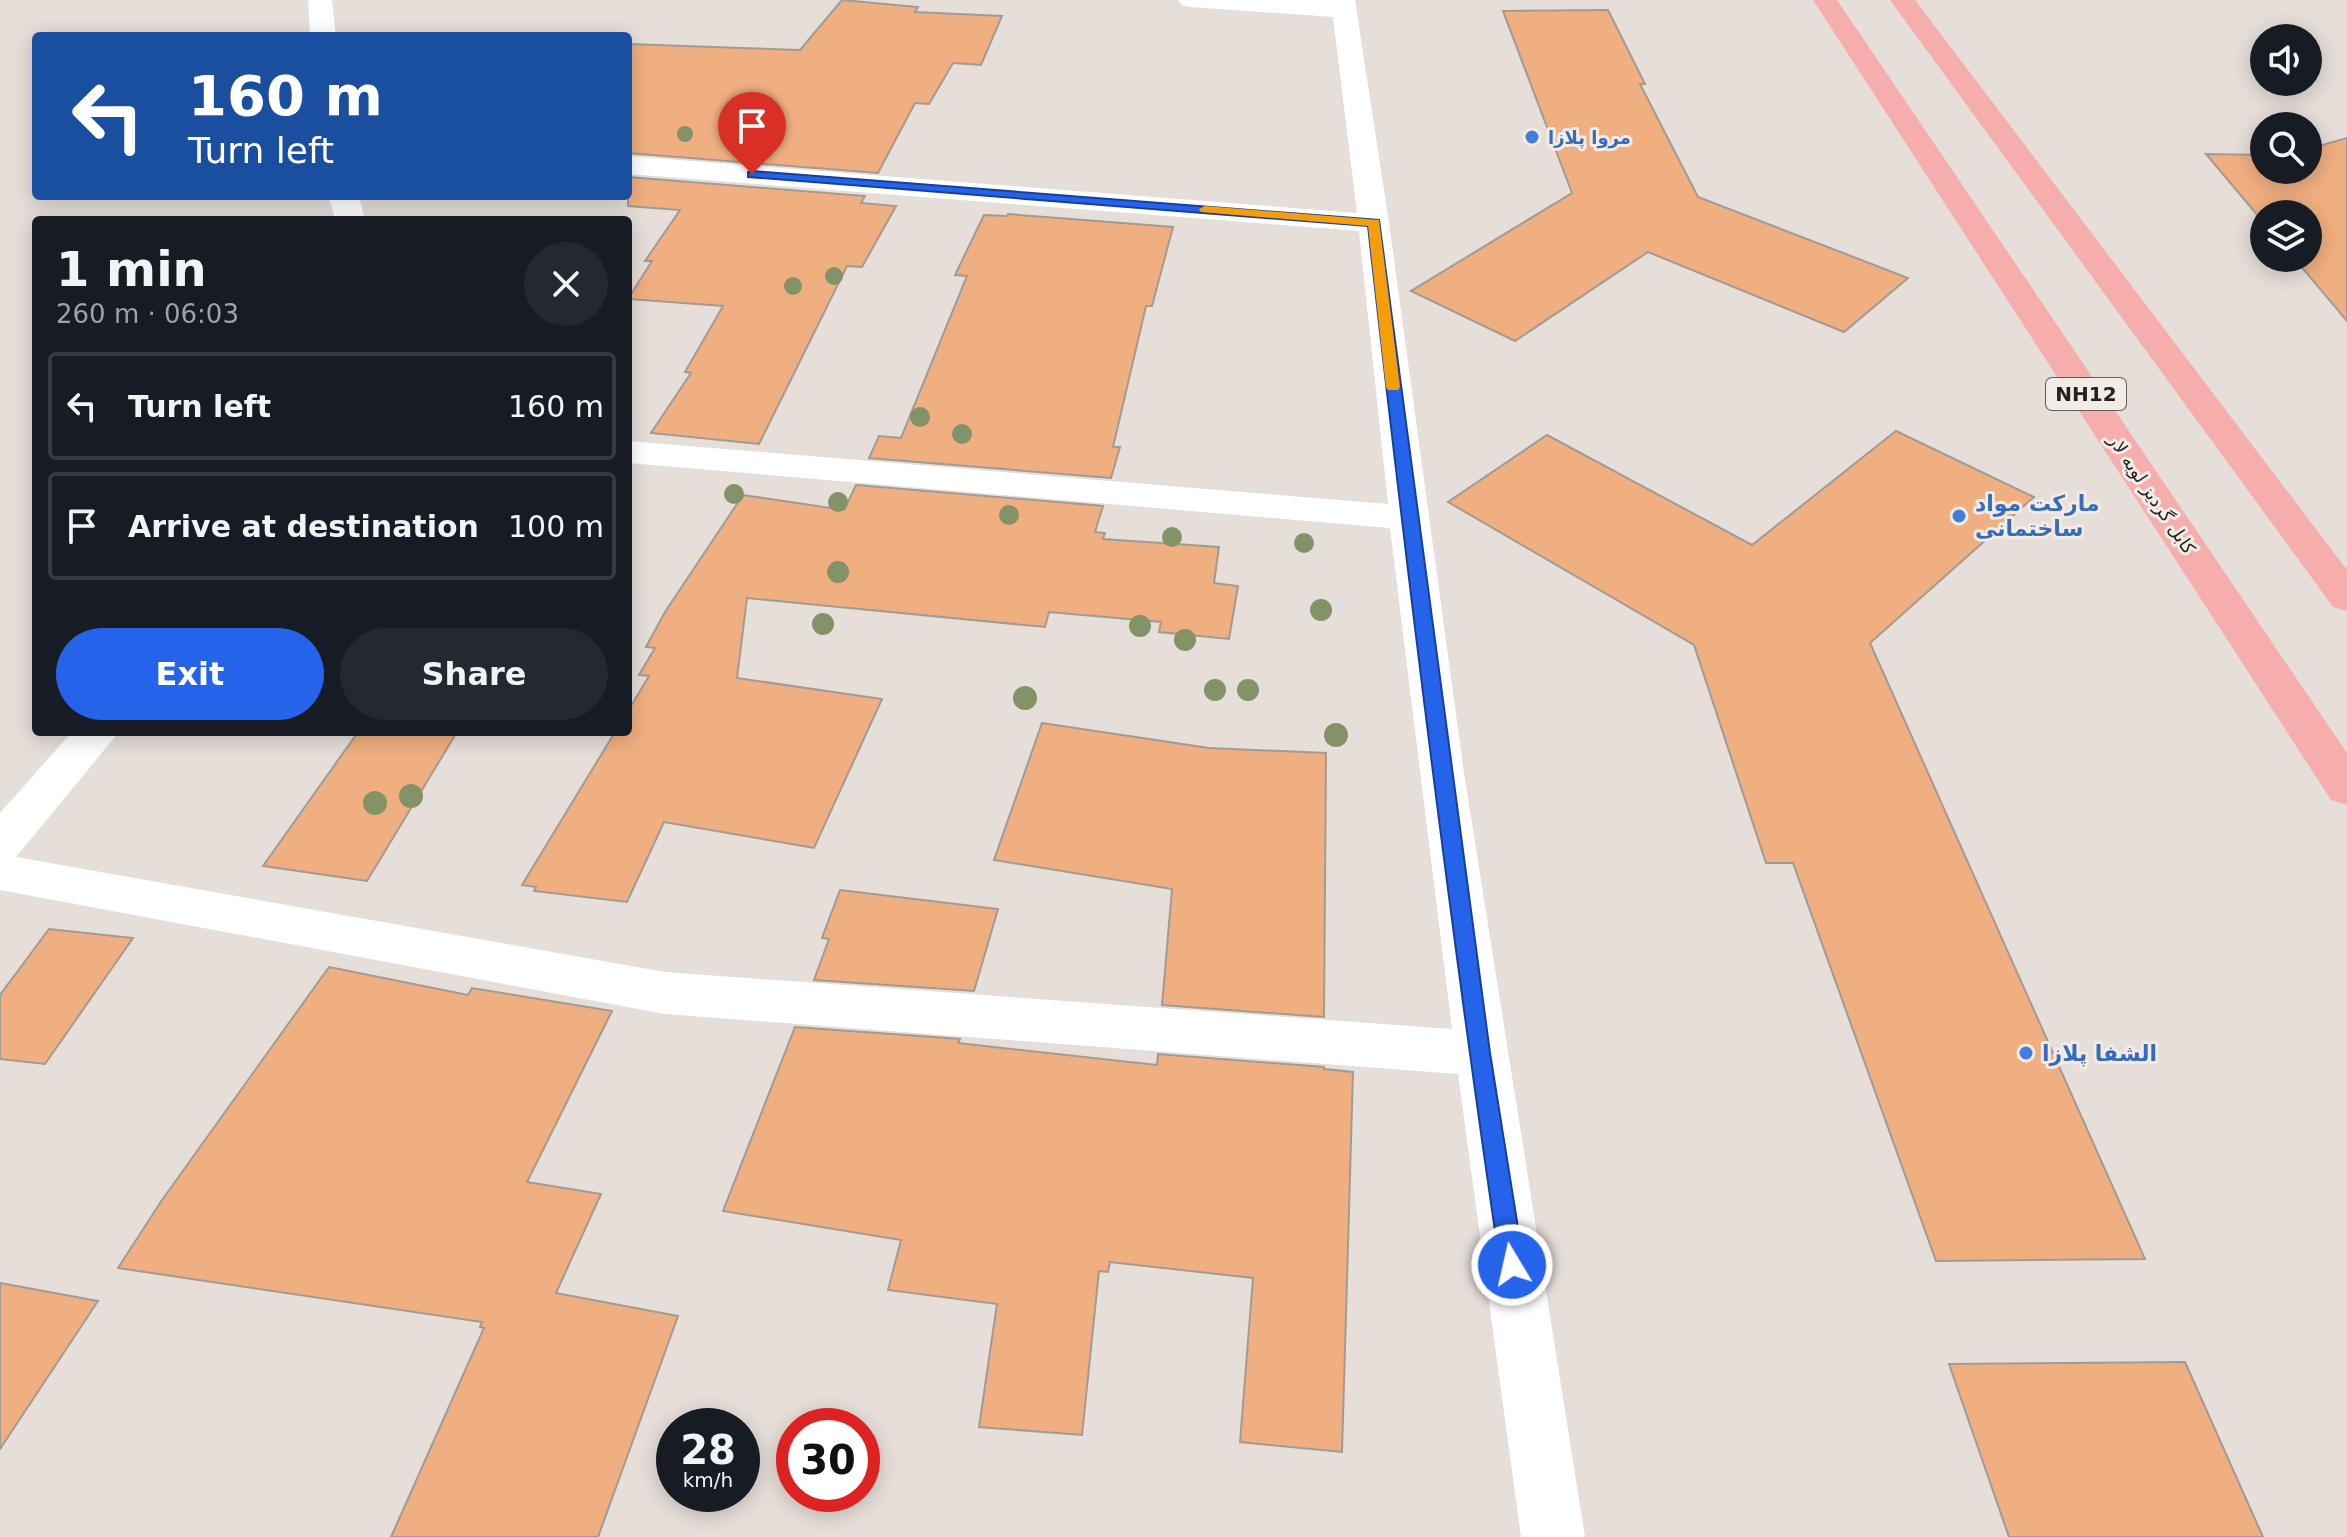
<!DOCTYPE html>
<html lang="en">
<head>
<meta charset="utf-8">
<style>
	:root { --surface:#171b24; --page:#242831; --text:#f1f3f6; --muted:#9ea1a6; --line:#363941; --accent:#2563eb }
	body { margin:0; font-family:"DejaVu Sans","Noto Sans Arabic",sans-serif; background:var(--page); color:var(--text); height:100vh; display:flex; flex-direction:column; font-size:30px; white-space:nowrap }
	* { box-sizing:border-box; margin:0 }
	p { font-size:26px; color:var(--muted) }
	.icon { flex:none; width:44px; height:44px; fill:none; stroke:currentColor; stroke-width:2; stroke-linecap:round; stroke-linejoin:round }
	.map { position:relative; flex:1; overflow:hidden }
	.details { position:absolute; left:32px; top:216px; width:600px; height:520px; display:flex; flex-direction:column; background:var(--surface); border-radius:8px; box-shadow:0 4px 20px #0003 }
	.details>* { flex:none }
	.hud { position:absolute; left:32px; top:32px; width:600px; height:168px; border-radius:8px; box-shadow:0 4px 20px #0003; background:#1a4fa0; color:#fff; overflow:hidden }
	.controls { position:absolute; left:2250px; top:24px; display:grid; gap:16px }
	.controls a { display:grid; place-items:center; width:72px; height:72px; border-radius:50%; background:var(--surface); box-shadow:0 4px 20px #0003; font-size:40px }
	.speed { position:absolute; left:656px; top:1408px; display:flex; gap:16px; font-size:40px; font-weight:700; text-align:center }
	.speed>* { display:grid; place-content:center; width:104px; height:104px; border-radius:50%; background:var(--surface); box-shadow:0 4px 20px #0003; line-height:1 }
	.speed small { font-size:20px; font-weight:400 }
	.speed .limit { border:12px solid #d22; background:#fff; color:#111 }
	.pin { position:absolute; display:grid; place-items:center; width:68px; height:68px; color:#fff; margin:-82px -34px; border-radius:50% 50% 50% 0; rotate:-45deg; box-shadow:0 0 8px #0007 }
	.pin .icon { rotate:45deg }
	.me { position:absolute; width:88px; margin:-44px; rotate:351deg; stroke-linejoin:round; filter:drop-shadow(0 0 6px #0008) }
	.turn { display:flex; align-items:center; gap:28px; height:168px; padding:0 24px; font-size:36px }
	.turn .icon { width:104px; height:104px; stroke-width:2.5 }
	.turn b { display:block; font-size:56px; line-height:68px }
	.round { display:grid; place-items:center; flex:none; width:84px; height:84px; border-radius:42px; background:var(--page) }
	.summary { display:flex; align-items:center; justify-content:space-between; height:136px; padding:0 24px }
	h1 { font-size:48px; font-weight:800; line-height:60px }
	.button { display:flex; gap:16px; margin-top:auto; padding:16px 24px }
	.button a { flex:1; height:92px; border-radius:48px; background:var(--accent); color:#fff; font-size:32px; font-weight:800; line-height:92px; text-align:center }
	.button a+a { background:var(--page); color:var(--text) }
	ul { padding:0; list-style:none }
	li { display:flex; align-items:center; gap:24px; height:108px; margin:0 16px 12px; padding:0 8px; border:4px solid var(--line); border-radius:8px }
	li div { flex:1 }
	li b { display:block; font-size:30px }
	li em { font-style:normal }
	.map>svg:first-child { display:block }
</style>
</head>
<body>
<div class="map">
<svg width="2347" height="1537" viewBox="0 0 2347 1537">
	<rect width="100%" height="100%" fill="#e6ded8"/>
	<path fill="#f0af80" stroke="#a29a95" stroke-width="2" d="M842 0 918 7 915 12 1002 16 981 65 953 63 929 104 915 103 878 173 628 153V44L800 50Z
		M1608 10 1645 84H1640L1698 197 1908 278 1844 332 1648 252 1515 341 1411 291 1572 193 1503 11Z
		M2347 138V321L2294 258H2308V214H2264V223L2206 154 2264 155V170H2308V149Z
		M628 177 865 196 861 203 896 206 862 267 847 266 759 444 651 433 691 373 685 372 723 306 628 299 652 261H645L680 210 628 206Z
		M1008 214 1173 227 1152 306H1146L1113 447H1120L1111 478 869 458 879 436 901 438 967 276 955 275 984 215 1007 216Z
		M1896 431 2034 497 1870 643 2145 1259 1936 1261 1793 863H1766L1694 645 1448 502 1547 435 1752 545Z
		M856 485 1103 506 1095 532 1105 533 1103 539 1219 547 1214 583 1238 586 1229 639 1159 632 1161 622 1049 612 1045 627 747 598 737 678 882 699 814 848 664 822 627 902 534 891 536 887 522 885 615 732H628V711L649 676 639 675 655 648 646 647 665 612 743 495 844 510Z
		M1042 723 1209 748 1326 753 1324 1017 1162 1005 1172 889 994 860Z
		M358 732H457L367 881 263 866Z
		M840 890 998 909 974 991 814 980 829 939 822 938Z
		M49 929 133 938 45 1064 0 1059V995Z
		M329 967 468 995 472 988 612 1011 527 1182 601 1194 556 1293 678 1316 598 1537H391L484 1328 480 1327 482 1322 118 1268 162 1200Z
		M795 1027 960 1039 958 1043 1157 1065 1158 1054 1324 1067V1069L1353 1072 1342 1452 1240 1442 1253 1278 1110 1262 1108 1272 1099 1271 1082 1435 979 1427 997 1304 888 1290 901 1240 723 1211Z
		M0 1283 98 1301 0 1449Z
		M2185 1362 2263 1537H2009L1949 1364Z"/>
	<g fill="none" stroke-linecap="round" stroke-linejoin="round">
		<path fill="#fff" fill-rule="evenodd" d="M308 0H332L336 36H310Z
			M1178 0H1355L1389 223 1464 773 1585 1537H1521L1458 1074 665 1014 0 890V813L72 732H119L16 857 665 972 1452 1029 1390 528 628 463V441L1388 504 1359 231 628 174V156L1357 213 1333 17 1190 7 1181 5Z
			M329 196H359L365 220H335Z"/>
		<path fill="#f6aeac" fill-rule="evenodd" d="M1813 0H1837L2347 753V805L2331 800Z
			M1890 0H1915L2347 570V611L2333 607Z"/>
	</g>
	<g fill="#849268">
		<circle cx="685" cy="134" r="8"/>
		<circle cx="834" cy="276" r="9"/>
		<circle cx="793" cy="286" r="9"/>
		<circle cx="920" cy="417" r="10"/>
		<circle cx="962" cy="434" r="10"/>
		<circle cx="734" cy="494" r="10"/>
		<circle cx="838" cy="502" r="10"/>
		<circle cx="1009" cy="515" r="10"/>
		<circle cx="1172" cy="537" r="10"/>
		<circle cx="1304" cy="543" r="10"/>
		<circle cx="838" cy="572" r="11"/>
		<circle cx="1321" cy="610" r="11"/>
		<circle cx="823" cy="624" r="11"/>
		<circle cx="1140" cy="626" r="11"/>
		<circle cx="1185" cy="640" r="11"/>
		<circle cx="1215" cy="690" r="11"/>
		<circle cx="1248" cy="690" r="11"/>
		<circle cx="1025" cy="698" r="12"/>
		<circle cx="1336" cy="735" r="12"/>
		<circle cx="411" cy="796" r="12"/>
		<circle cx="375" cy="803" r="12"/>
	</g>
	<path fill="#2563eb" stroke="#184099" stroke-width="2" d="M752 171 1379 220 1490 1053 1524 1265 1520 1273 1512 1276 1504 1273 1500 1265C1449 919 1407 573 1368 226L748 177V172Z"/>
	<path fill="#f59e0b" d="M1205 206 1379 220 1400 387 1398 390H1388L1386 387 1368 226 1201 212 1199 209Z"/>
	<g fill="#3f7fe0" stroke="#f3ebe5" stroke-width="3">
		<circle cx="1532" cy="137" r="8"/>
		<circle cx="1959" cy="516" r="8"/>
		<circle cx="2026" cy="1053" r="8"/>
	</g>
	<g text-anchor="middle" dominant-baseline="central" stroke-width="6" stroke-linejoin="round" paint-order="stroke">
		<g font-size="18" font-weight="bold" fill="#366cbe" stroke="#f3ebe5" text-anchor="start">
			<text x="1548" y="137">مروا پلازا</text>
		</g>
		<g font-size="18" fill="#24211f" stroke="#f3ebe5">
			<text transform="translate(2152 494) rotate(56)">کابل گردیز لویه لار</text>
		</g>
		<rect fill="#f3ebe5" stroke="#625e5a" stroke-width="2" x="2046" y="378" width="80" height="32" rx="6"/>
		<g font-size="20" font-weight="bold" fill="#24211f">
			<text x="2086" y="394">NH12</text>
		</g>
		<g font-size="22" font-weight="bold" fill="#366cbe" stroke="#f3ebe5" text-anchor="start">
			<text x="1975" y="503">مارکت مواد<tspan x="1975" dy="25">ساختمانی</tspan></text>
			<text x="2042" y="1053">الشفا پلازا</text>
		</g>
	</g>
</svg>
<div class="controls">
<a><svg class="icon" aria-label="sound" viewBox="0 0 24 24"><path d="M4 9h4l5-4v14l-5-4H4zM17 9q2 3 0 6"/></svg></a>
<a><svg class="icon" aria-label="search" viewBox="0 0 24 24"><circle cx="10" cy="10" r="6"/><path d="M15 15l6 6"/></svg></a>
<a><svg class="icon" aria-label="layers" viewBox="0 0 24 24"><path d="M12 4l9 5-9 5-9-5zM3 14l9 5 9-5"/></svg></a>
</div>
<div class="speed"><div>28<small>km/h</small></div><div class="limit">30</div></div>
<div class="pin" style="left:752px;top:174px;background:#d93025"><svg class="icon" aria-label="arrive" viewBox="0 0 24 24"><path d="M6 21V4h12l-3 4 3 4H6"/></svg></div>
<svg class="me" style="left:1512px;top:1265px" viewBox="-20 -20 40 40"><circle r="17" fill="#2563eb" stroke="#fff" stroke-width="3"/><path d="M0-11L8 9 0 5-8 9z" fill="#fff"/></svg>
<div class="hud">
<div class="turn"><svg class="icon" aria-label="left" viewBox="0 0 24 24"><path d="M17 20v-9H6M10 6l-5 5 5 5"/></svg><div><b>160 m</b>Turn left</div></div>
</div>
<section class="details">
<div class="summary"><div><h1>1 min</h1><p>260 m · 06:03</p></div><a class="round"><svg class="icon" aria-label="close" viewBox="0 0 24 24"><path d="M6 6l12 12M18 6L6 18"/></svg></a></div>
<ul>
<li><svg class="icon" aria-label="left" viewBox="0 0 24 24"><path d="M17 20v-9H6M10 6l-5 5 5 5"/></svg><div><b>Turn left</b></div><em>160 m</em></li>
<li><svg class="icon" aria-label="arrive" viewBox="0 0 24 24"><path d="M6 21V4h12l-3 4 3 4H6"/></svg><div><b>Arrive at destination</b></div><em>100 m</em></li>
</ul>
<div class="button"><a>Exit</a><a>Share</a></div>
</section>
</div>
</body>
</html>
